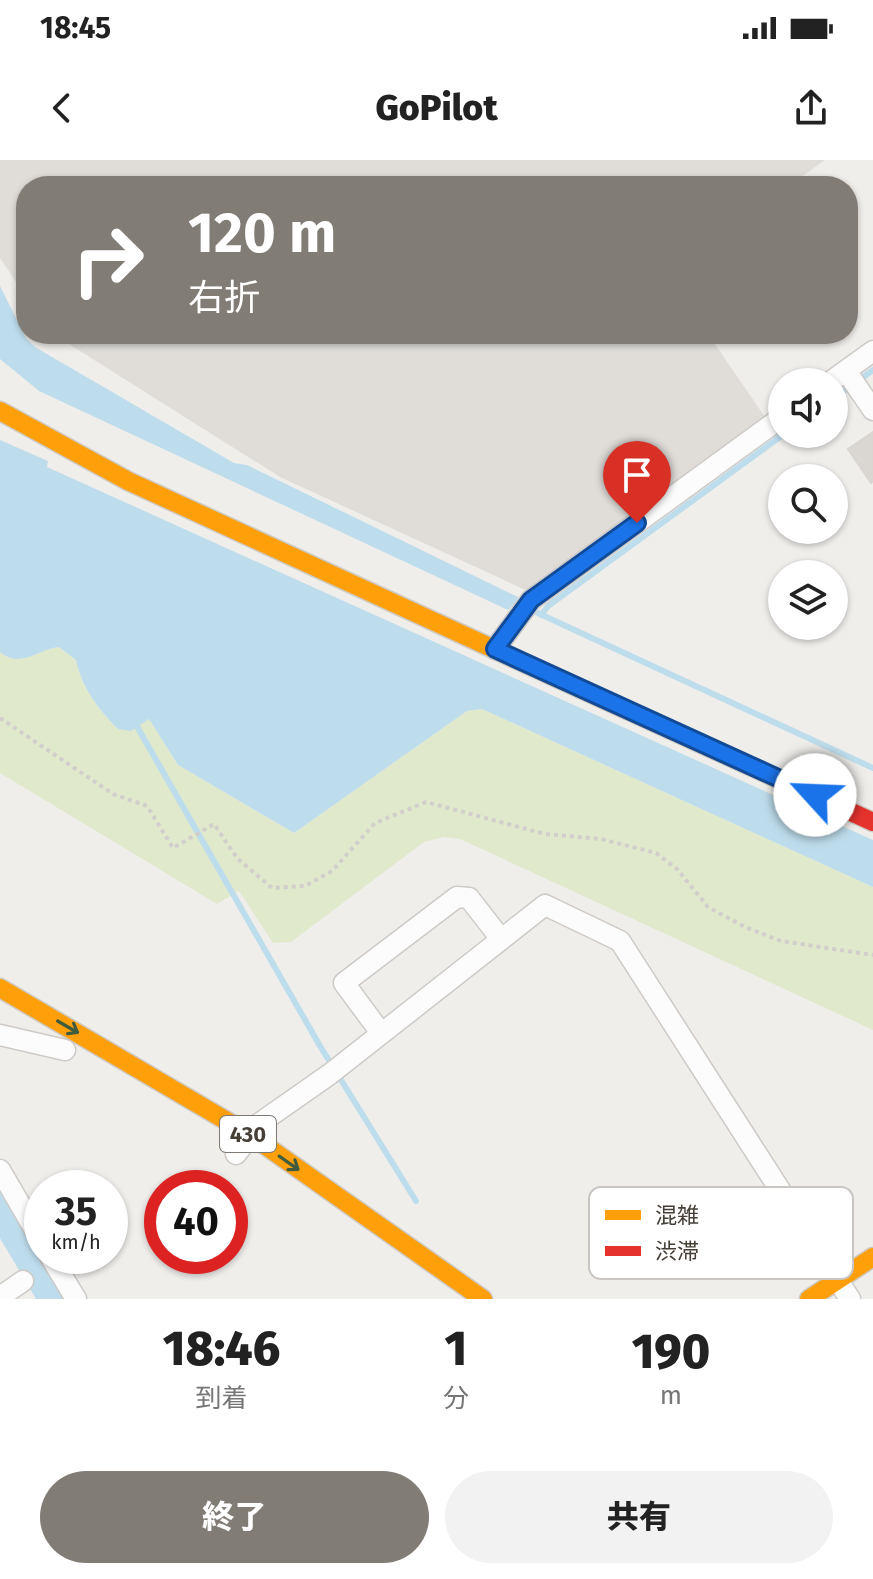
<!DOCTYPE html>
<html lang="ja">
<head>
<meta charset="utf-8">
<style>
	:root { --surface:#fff; --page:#f2f2f2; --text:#222; --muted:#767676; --accent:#827c76 }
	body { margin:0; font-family:"Fira Sans","Noto Sans JP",sans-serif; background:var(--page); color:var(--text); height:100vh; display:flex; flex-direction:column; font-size:30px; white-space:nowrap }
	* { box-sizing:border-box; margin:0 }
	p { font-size:26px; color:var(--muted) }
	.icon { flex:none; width:44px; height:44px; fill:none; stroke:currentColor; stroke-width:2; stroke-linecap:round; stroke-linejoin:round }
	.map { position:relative; height:1139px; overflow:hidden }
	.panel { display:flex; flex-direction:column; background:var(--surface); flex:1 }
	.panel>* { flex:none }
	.hud { position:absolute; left:16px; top:16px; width:842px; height:168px; border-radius:32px; box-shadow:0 2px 6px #0004; background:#827c76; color:#fff; overflow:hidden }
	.buttons { position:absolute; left:768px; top:208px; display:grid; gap:16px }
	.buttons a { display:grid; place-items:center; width:80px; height:80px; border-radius:50%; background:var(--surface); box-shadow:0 2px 6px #0004; font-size:40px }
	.speed { position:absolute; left:24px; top:1010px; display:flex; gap:16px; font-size:40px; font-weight:700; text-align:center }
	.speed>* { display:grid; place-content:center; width:104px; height:104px; border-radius:50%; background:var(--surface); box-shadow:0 2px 6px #0004; line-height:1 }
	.speed small { font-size:20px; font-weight:400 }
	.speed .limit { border:12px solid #d22; background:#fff; color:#111 }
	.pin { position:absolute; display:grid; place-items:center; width:68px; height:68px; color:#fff; margin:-82px -34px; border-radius:50% 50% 50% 0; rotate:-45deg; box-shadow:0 0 8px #0007 }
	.pin .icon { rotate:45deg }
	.me { position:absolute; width:88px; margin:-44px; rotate:295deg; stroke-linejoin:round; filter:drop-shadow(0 0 6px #0008) }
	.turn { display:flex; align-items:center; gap:28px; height:168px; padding:0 40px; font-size:36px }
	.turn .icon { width:104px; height:104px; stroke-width:2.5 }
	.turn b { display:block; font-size:56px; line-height:68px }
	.eta { display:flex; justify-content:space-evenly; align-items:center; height:136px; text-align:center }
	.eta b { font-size:48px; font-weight:800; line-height:56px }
	.primary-button { display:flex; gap:16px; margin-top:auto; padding:16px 40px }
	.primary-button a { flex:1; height:92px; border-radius:48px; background:var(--accent); color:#fff; font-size:32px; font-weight:800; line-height:92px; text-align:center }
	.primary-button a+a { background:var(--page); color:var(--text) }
	.status { display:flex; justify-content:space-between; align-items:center; height:56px; padding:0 40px; background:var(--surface); direction:ltr }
	.status svg { height:22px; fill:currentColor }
	header { display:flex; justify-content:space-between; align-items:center; height:104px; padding:0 40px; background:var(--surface); font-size:36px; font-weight:800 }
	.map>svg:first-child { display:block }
</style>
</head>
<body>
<div class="status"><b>18:45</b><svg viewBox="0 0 49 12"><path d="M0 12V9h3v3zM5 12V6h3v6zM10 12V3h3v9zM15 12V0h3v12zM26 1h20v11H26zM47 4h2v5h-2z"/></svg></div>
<header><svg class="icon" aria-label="back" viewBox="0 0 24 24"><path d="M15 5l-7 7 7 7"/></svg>GoPilot<svg class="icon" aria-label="share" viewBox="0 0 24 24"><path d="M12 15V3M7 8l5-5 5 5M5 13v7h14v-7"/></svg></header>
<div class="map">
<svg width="873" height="1139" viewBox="0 0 873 1139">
	<rect width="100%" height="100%" fill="#f0eeeb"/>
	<path fill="#e0ddd9" d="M0 0H825L789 26H26V137L0 98Z
		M53 174H708L765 257 530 432 280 317Z"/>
	<path fill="#e0e9cc" d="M59 487 76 500C82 528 98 549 118 569L149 559 178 605 294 673 467 551 482 549 873 727V870L460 679 444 677 424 682 291 782 273 783 239 731 217 744 0 613V492C21 509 36 490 59 487Z"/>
	<path fill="#beddec" d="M0 126 26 178 35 187 234 303 247 305 520 438 508 450 39 231 0 199Z
		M0 280 48 301 47 307 873 680V727L482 549 467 551 294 673 178 605 149 559 131 571 118 569C98 549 82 528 76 500L59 487C36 490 21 509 0 492Z"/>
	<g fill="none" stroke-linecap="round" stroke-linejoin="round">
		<path stroke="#beddec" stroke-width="6" d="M834 238 873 210
			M527 448 873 608
			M541 455 548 446 784 274
			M135 563 320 886 416 1041"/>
		<path stroke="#beddec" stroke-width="36" d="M0 1043 57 1139"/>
	</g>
	<path fill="#dad7d3" stroke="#d9d5d1" stroke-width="2" d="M873 272V321L871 323 848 289Z"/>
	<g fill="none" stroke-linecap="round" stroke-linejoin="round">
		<defs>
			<path id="street" d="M846 211 873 250
				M830 222 873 191
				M495 489 531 440 782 257
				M381 873 344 823 457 737 469 738 501 779
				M0 875 65 890
				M236 994 260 963 330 914 545 745 620 781 850 1139
				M0 1010 42 1082
				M50 1096 76 1139
				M0 1137 23 1121"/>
			<path id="slow" d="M0 251 128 321 579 528
				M0 828 249 974 483 1139
				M809 1139 873 1097"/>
			<path id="jam" d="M579 528 873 662"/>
		</defs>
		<use href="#street" stroke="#cdcac7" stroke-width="23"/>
		<use href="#slow" stroke="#cecac2" stroke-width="21"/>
		<use href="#jam" stroke="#cecac2" stroke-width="21"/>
		<path stroke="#d1cecb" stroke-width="4" stroke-dasharray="4 4" stroke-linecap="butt" d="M0 558 113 634 147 646 173 688 214 664 237 698 272 728 305 726 332 711 375 663 426 642 545 674 601 679 656 693 677 709 708 747 745 767 781 781 873 795"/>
		<use href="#street" stroke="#fdfcfc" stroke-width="20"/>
		<use href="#slow" stroke="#ff9f0a" stroke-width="18"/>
		<use href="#jam" stroke="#e5322d" stroke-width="18"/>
	</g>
	<defs><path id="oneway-shaft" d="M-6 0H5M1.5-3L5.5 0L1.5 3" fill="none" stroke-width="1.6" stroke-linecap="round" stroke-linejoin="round" transform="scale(2)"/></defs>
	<g stroke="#405c3e">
		<use href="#oneway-shaft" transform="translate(68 867) rotate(30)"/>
		<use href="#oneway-shaft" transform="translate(289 1003) rotate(35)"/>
	</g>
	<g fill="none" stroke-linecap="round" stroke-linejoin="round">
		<defs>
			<path id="route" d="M637 363 531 440 495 489 815 635"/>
		</defs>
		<use href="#route" stroke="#114b97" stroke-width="20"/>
		<use href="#route" stroke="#1a73e8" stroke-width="14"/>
	</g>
	<g text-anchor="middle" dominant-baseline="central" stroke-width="6" stroke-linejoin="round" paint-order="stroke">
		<rect fill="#fff" stroke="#7e7973" stroke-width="2" x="220" y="956" width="56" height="36" rx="6"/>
		<g font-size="22" font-weight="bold" fill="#463f37">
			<text x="248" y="974">430</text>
		</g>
	</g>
	<rect x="589" y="1027" width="264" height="92" rx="12" fill="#fff" stroke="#c8c5c3" stroke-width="2"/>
	<rect x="605" y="1050" width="36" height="10" fill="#ff9f0a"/>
	<rect x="605" y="1086" width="36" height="10" fill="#e5322d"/>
	<g font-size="22" fill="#463f37">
		<text x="655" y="1063">混雑</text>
		<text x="655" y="1099">渋滞</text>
	</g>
</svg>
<div class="buttons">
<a><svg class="icon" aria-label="sound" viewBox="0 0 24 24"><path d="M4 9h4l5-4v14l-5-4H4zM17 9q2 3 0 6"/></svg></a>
<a><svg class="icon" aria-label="search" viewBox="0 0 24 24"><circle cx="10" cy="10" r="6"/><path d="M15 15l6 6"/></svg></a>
<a><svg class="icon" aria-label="layers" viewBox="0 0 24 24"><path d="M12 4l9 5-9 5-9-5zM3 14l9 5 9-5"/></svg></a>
</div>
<div class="speed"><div>35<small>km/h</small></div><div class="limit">40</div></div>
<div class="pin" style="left:637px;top:363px;background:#d93025"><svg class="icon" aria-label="arrive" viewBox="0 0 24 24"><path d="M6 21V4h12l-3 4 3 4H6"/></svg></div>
<svg class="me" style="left:815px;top:635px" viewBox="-20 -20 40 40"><circle r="19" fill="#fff"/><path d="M0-13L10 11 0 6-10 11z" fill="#1a73e8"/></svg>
<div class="hud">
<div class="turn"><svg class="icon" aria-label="right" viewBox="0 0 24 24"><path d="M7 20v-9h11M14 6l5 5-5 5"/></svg><div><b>120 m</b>右折</div></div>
</div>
</div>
<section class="panel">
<div class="eta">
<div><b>18:46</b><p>到着</p></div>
<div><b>1</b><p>分</p></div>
<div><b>190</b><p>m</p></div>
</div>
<div class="primary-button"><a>終了</a><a>共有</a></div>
</section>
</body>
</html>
